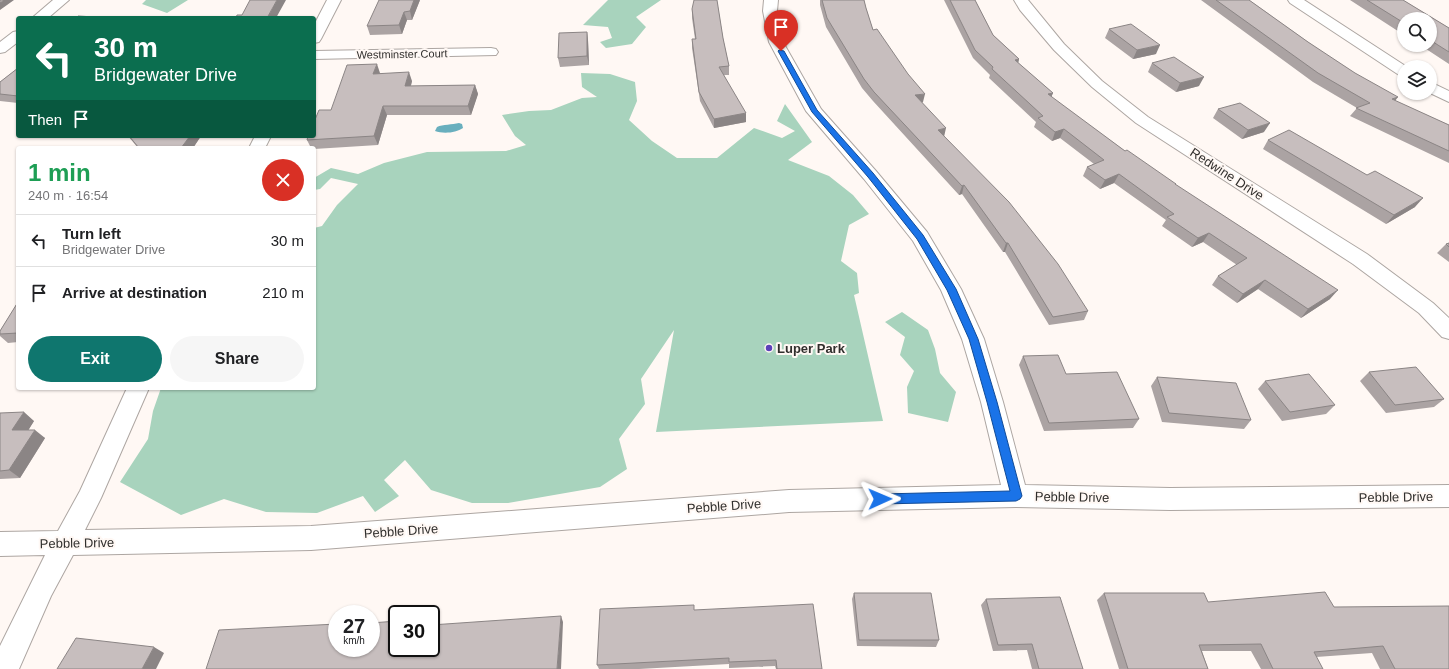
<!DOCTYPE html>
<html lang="en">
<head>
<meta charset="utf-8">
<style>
	:root { --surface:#fff; --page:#f6f6f6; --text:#202124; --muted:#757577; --line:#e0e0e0; --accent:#0f766e }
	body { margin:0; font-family:Helvetica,sans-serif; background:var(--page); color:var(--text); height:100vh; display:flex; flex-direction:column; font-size:15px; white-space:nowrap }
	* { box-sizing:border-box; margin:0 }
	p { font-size:13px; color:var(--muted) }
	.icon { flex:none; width:22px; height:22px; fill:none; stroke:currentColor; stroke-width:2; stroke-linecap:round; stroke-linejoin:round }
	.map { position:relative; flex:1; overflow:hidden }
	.drawer { position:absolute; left:16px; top:146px; width:300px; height:244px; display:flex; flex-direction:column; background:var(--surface); border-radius:4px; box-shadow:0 1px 3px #0004 }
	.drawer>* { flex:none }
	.banner { position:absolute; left:16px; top:16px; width:300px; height:122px; border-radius:4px; box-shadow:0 1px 3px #0004; background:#0b6e4f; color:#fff; overflow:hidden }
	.fabs { position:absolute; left:1397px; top:12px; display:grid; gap:8px }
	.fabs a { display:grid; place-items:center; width:40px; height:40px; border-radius:50%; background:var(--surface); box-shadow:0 1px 3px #0004; font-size:20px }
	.speed { position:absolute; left:328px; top:605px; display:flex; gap:8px; font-size:20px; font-weight:700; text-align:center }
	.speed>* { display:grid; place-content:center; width:52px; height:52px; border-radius:50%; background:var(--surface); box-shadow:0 1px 3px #0004; line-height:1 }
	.speed small { font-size:10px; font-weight:400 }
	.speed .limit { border:2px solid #111; border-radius:6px; background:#fff; color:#111 }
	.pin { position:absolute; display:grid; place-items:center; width:34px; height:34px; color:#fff; margin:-41px -17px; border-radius:50% 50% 50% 0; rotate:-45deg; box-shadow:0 0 4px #0007 }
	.pin .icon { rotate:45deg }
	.me { position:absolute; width:44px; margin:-22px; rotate:89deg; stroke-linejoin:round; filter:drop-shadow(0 0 3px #0008) }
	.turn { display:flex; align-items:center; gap:14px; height:84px; padding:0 12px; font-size:18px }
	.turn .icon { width:52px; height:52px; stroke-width:2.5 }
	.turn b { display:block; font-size:28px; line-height:34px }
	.then { display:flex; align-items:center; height:38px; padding:0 12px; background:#0003; gap:8px; font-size:15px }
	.round { display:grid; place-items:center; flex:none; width:42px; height:42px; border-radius:21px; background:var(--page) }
	.headline { display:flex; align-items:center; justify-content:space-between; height:68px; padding:0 12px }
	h1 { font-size:24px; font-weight:700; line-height:30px; color:#1e9e55 }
	.button { display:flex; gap:8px; margin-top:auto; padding:8px 12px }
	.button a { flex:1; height:46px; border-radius:24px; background:var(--accent); color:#fff; font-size:16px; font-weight:700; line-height:46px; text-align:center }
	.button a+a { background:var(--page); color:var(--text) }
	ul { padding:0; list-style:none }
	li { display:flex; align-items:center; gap:12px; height:52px; padding:0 12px; border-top:1px solid var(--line) }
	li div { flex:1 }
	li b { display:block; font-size:15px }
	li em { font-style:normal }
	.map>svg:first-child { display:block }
</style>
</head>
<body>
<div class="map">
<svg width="1449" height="669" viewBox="0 0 1449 669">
	<rect width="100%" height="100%" fill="#fff8f4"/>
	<path fill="#a8d3bd" d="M146 0H188L167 13 142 4Z
		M608 0H661L636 17 646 27 632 44 606 48 600 42 612 38 608 27 583 25Z
		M581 73 610 74 635 82 637 101 629 120 652 141 677 158H717L754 128 782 138 795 131 777 121 785 104 812 142 788 160 829 176 853 195 869 214 849 225 841 261 857 273 859 293 854 295 883 421 656 432 674 330 641 379 645 404 619 439 627 469 600 487 508 503H472L431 490 405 460 384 480 399 496 375 512 363 496 317 513 266 512 224 499 181 515 120 482 148 439 153 411 161 388H314V228L322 226 337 205 358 184 331 178 320 189 314 190V178L331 168 358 174 384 163 427 152 506 151 526 145 515 136 502 115 529 111 551 110 582 98 597 97 582 87Z
		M902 312 928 330 935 349 940 373 956 392 948 422 908 413 907 387 914 371 900 355 905 337 885 322Z"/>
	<path fill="#69afbe" d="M459 123 462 124 463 128C456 133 443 134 435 131L437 127C443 124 452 125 459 123Z"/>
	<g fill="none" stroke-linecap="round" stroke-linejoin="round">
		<defs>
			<path id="street" d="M53 0H69L48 18H32Z
				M327 0H341L321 39 319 42 314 43V25Z
				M764 0H778L777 11 783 42 821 109 876 171 927 232 961 289 984 339 1003 402 1025 485 1170 488 1449 485V507L1170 510 1016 507 789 512 311 550 73 555 51 596 19 669H0V646L45 555 0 556V532L58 531 80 491 127 388H149L101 498 85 530 311 526 789 490 1001 485 981 402 962 339 941 290 913 241 864 179 806 111 769 42 763 11Z
				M1014 0H1028L1064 44 1102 81 1148 117 1367 254 1433 303 1449 318V339L1442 337 1419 313 1353 264 1136 123 1092 87 1054 50 1020 10Z
				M1288 0H1304L1407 67H1404V77L1399 75 1290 3Z
				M18 31V42L5 52 0 53V42L13 32Z
				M491 48 496 49 498 52 496 55 314 59V51Z
				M1430 82 1449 91V102L1430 93Z
				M255 136H271L265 148H249Z"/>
		</defs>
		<use href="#street" stroke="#ada6a2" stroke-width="2"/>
		<use href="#street" fill="#fff" fill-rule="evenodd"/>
	</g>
	<path fill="#aba3a3" d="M420 0 412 20H407L402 34 370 35 367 26Z
		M820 0H864L866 8 873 30 923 102 922 103 944 136 1088 311 1084 320 1049 325 1005 252H1003L962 194 959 195 873 101 862 88 826 27 820 5Z
		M941 0H975L993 35 1019 59 1018 63 1053 93 1051 97 1125 151 1175 184 1330 299 1301 318 1258 289 1237 303 1212 285 1218 276 1237 265 1203 242 1192 247 1162 226 1166 220 1114 183 1100 189 1083 176 1087 167 1094 164 1060 138 1052 141 1034 127 1036 122 989 78 990 75 973 58 944 0Z
		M1201 0H1249L1308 42 1395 101 1449 125V163L1350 116 1357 108 1313 82Z
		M1350 0H1403L1449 28V64L1420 45H1430V19H1404V35Z
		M717 1 723 38 729 66V75H724L746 122 714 128 700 101 692 48V39H695L692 18V9Z
		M1109 29 1156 54 1133 59 1105 38Z
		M587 32 588 40 589 65 560 67 558 58Z
		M1152 63 1199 86 1176 92 1148 72Z
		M18 68V103L0 101V82Z
		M380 73 412 81 411 86 475 85 478 94 471 115H387L378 145 314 149V148H311L307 140 331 110Z
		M1218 109 1264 132 1242 139 1213 118Z
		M128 136H201L193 148H138Z
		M1268 140 1415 207 1386 224 1263 149Z
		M1449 243V262L1437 253 1446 244Z
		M18 302V342L8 343 0 336V331Z
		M1023 356 1066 374 1139 419 1133 428 1044 431 1019 365Z
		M1369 372 1444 399 1434 407 1386 413 1360 381Z
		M1157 377 1251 420 1244 429 1162 422 1151 386Z
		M1265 381 1335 405 1326 414 1282 421 1258 389Z
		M0 413 34 421 28 430 45 438 20 478 0 479Z
		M854 593 939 640 936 647 857 646 852 599Z
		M1104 593 1208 602 1334 607 1449 669H1380L1372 653 1316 657 1323 669H1261L1251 651H1202L1208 669H1119L1097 600Z
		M986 599 1083 669H1032L1027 650 993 651 981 605Z
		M695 610 822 669H776L775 666 729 668V664L639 669H599L597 665Z"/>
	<path fill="#8b8585" d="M4 0H14L0 10V3Z
		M277 0H286L276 18H267Z
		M414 0H420L412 20 410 11Z
		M404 12 407 20 402 34 399 25Z
		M587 32 588 40 589 65 587 56Z
		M1160 45 1156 54 1133 59 1137 50Z
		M1019 59 1017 68 1015 60Z
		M377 64 380 73 377 82 373 74Z
		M409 72 412 81 408 95 405 86Z
		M1204 77 1199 86 1176 92 1180 83Z
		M475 85 478 94 471 115 468 106Z
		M1053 93 1049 102 1048 94Z
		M925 94 923 102 913 104 915 95Z
		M1398 97 1392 105V99Z
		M383 106 387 115 378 145 374 136Z
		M746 113V122L714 128V119Z
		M1270 123 1264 132 1242 139 1248 130Z
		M946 128 944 137 938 130Z
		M1064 129 1060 138 1052 141 1055 132Z
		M190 136H201L193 148H181Z
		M1119 174 1114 183 1100 189 1105 180Z
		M964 185 962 194 959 195 962 186Z
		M1423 198 1415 207 1386 224 1394 215Z
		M1209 233 1203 242 1192 247 1198 238Z
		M1006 243H1008L1005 252H1003Z
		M1265 280 1258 289 1237 303 1243 294Z
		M1338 290 1330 299 1301 318 1308 309Z
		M24 412 34 421 23 439 12 430Z
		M35 430 45 438 20 478 9 470Z
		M561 616 563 622 561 669H557Z
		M154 647 164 653 156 669H142Z"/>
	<path fill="#c7bebe" stroke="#8b8585" d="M0 0H4L0 3Z
		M250 0H277L267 18H236L237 15H242Z
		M379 0H414L410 11 404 12 399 25 367 26Z
		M694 0H717L723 38 729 66 719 67 746 113 714 119 699 92 692 39H696L692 9Z
		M822 0H864L866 8 873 30 877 29 908 74 925 94 915 95 946 128 938 130 1009 202 1058 264 1088 311 1053 317 1008 243H1006L964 185 962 186 874 92 864 79 827 18Z
		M950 0H975L993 35 1019 59 1015 60 1053 93 1048 94 1125 151 1127 150 1176 184H1175L1338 290 1308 309 1265 280 1243 294 1218 276 1247 258 1209 233 1198 238 1167 217 1174 214 1119 174 1105 180 1087 167 1104 160 1064 129 1055 132 1038 118 1043 116 992 69 993 67 975 50Z
		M1216 0H1249L1308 42 1355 73 1398 97 1392 99 1449 125V151L1356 108 1370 103 1318 73Z
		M1367 0H1403L1449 28V52L1430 40V19H1404V23Z
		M78 16 111 18H76Z
		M1131 24 1160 45 1137 50 1109 29Z
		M587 32V56L558 58 559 33Z
		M1174 57 1204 77 1180 83 1152 63Z
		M377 64 373 74 409 72 405 86 475 85 468 106H383L374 136 307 140 308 136H314V122L319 110H331L347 65Z
		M18 68V96L0 94V82Z
		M1240 103 1270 123 1248 130 1218 109Z
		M1289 130 1367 175 1375 171 1423 198 1394 215 1268 140Z
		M129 136H190L181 148H139Z
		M1449 243V247L1446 244Z
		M18 302V333L0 334V331Z
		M1058 355 1066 374 1117 372 1139 419 1049 423 1023 356Z
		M1416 367 1444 399 1395 405 1369 372Z
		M1309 374 1335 405 1290 412 1265 381Z
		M1157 377 1236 383 1251 420 1169 413Z
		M24 412 12 430H35L9 470 0 471V413Z
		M1325 592 1334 607 1449 606V669H1395L1383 646 1314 652 1323 669H1273L1261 644 1199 645 1208 669H1128L1104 593H1204L1208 602Z
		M854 593H931L939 640H859Z
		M1060 597 1083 669H1039L1032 644 998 645 986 599Z
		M813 604 822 669H777L776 660 729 662V658L597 665 600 609 694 605V610Z
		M561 616 557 669H206L219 630 337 624V648H371V623L397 621V648H431V625Z
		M76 638 154 647 142 669H57Z"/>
	<path fill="#1a73e8" stroke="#114b97" d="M779 50 784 51 817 110 873 173 923 235 956 289 978 339 997 402 1022 496 1020 499 1016 501 880 504 876 503 874 499 876 496 880 494 1010 491 987 402 969 339 947 290 917 239 868 177 812 112 778 51Z"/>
	<circle fill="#5c41b9" stroke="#fff8f4" stroke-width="1.5" cx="769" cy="348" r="4"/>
	<g text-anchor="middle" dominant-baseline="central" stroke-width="4" stroke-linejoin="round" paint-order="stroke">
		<g font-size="11" fill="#312f2d" stroke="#fff8f4">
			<text transform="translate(402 54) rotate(-1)">Westminster Court</text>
		</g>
		<g font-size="13" fill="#312f2d" stroke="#fff8f4">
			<text transform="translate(1227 174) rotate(33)">Redwine Drive</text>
			<text transform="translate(1072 497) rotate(1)">Pebble Drive</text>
			<text transform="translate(1396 497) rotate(-1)">Pebble Drive</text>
			<text transform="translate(724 506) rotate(-4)">Pebble Drive</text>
			<text transform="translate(401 531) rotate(-4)">Pebble Drive</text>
			<text transform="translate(77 543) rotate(-1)">Pebble Drive</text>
		</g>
		<g font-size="13" font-weight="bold" fill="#312f2d" stroke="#fff8f4" text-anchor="start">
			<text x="777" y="348">Luper Park</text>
		</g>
	</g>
</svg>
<div class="fabs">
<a><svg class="icon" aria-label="search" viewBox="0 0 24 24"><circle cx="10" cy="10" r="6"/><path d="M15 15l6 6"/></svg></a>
<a><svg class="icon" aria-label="layers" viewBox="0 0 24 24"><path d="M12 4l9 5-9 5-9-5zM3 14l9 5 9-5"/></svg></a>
</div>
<div class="speed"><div>27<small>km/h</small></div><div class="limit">30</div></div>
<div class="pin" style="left:781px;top:51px;background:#d93025"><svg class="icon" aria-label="arrive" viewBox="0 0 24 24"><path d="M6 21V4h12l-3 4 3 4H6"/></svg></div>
<svg class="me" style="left:880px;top:499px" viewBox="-20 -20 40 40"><path d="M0-17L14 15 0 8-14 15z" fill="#1a73e8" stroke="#fff" stroke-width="4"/></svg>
<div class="banner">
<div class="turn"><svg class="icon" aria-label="left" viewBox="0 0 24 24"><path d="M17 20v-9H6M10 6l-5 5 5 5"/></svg><div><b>30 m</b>Bridgewater Drive</div></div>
<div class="then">Then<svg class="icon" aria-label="arrive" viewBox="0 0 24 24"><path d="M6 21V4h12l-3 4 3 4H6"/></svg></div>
</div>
<section class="drawer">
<div class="headline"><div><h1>1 min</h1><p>240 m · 16:54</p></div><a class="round" style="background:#d93025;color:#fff"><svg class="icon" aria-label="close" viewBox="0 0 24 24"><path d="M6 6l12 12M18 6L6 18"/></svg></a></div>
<ul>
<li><svg class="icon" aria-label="left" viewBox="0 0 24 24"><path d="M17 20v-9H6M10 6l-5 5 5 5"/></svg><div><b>Turn left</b><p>Bridgewater Drive</p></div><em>30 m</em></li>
<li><svg class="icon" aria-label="arrive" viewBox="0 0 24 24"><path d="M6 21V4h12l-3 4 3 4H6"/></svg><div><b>Arrive at destination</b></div><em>210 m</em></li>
</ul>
<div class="button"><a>Exit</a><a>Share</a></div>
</section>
</div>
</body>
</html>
